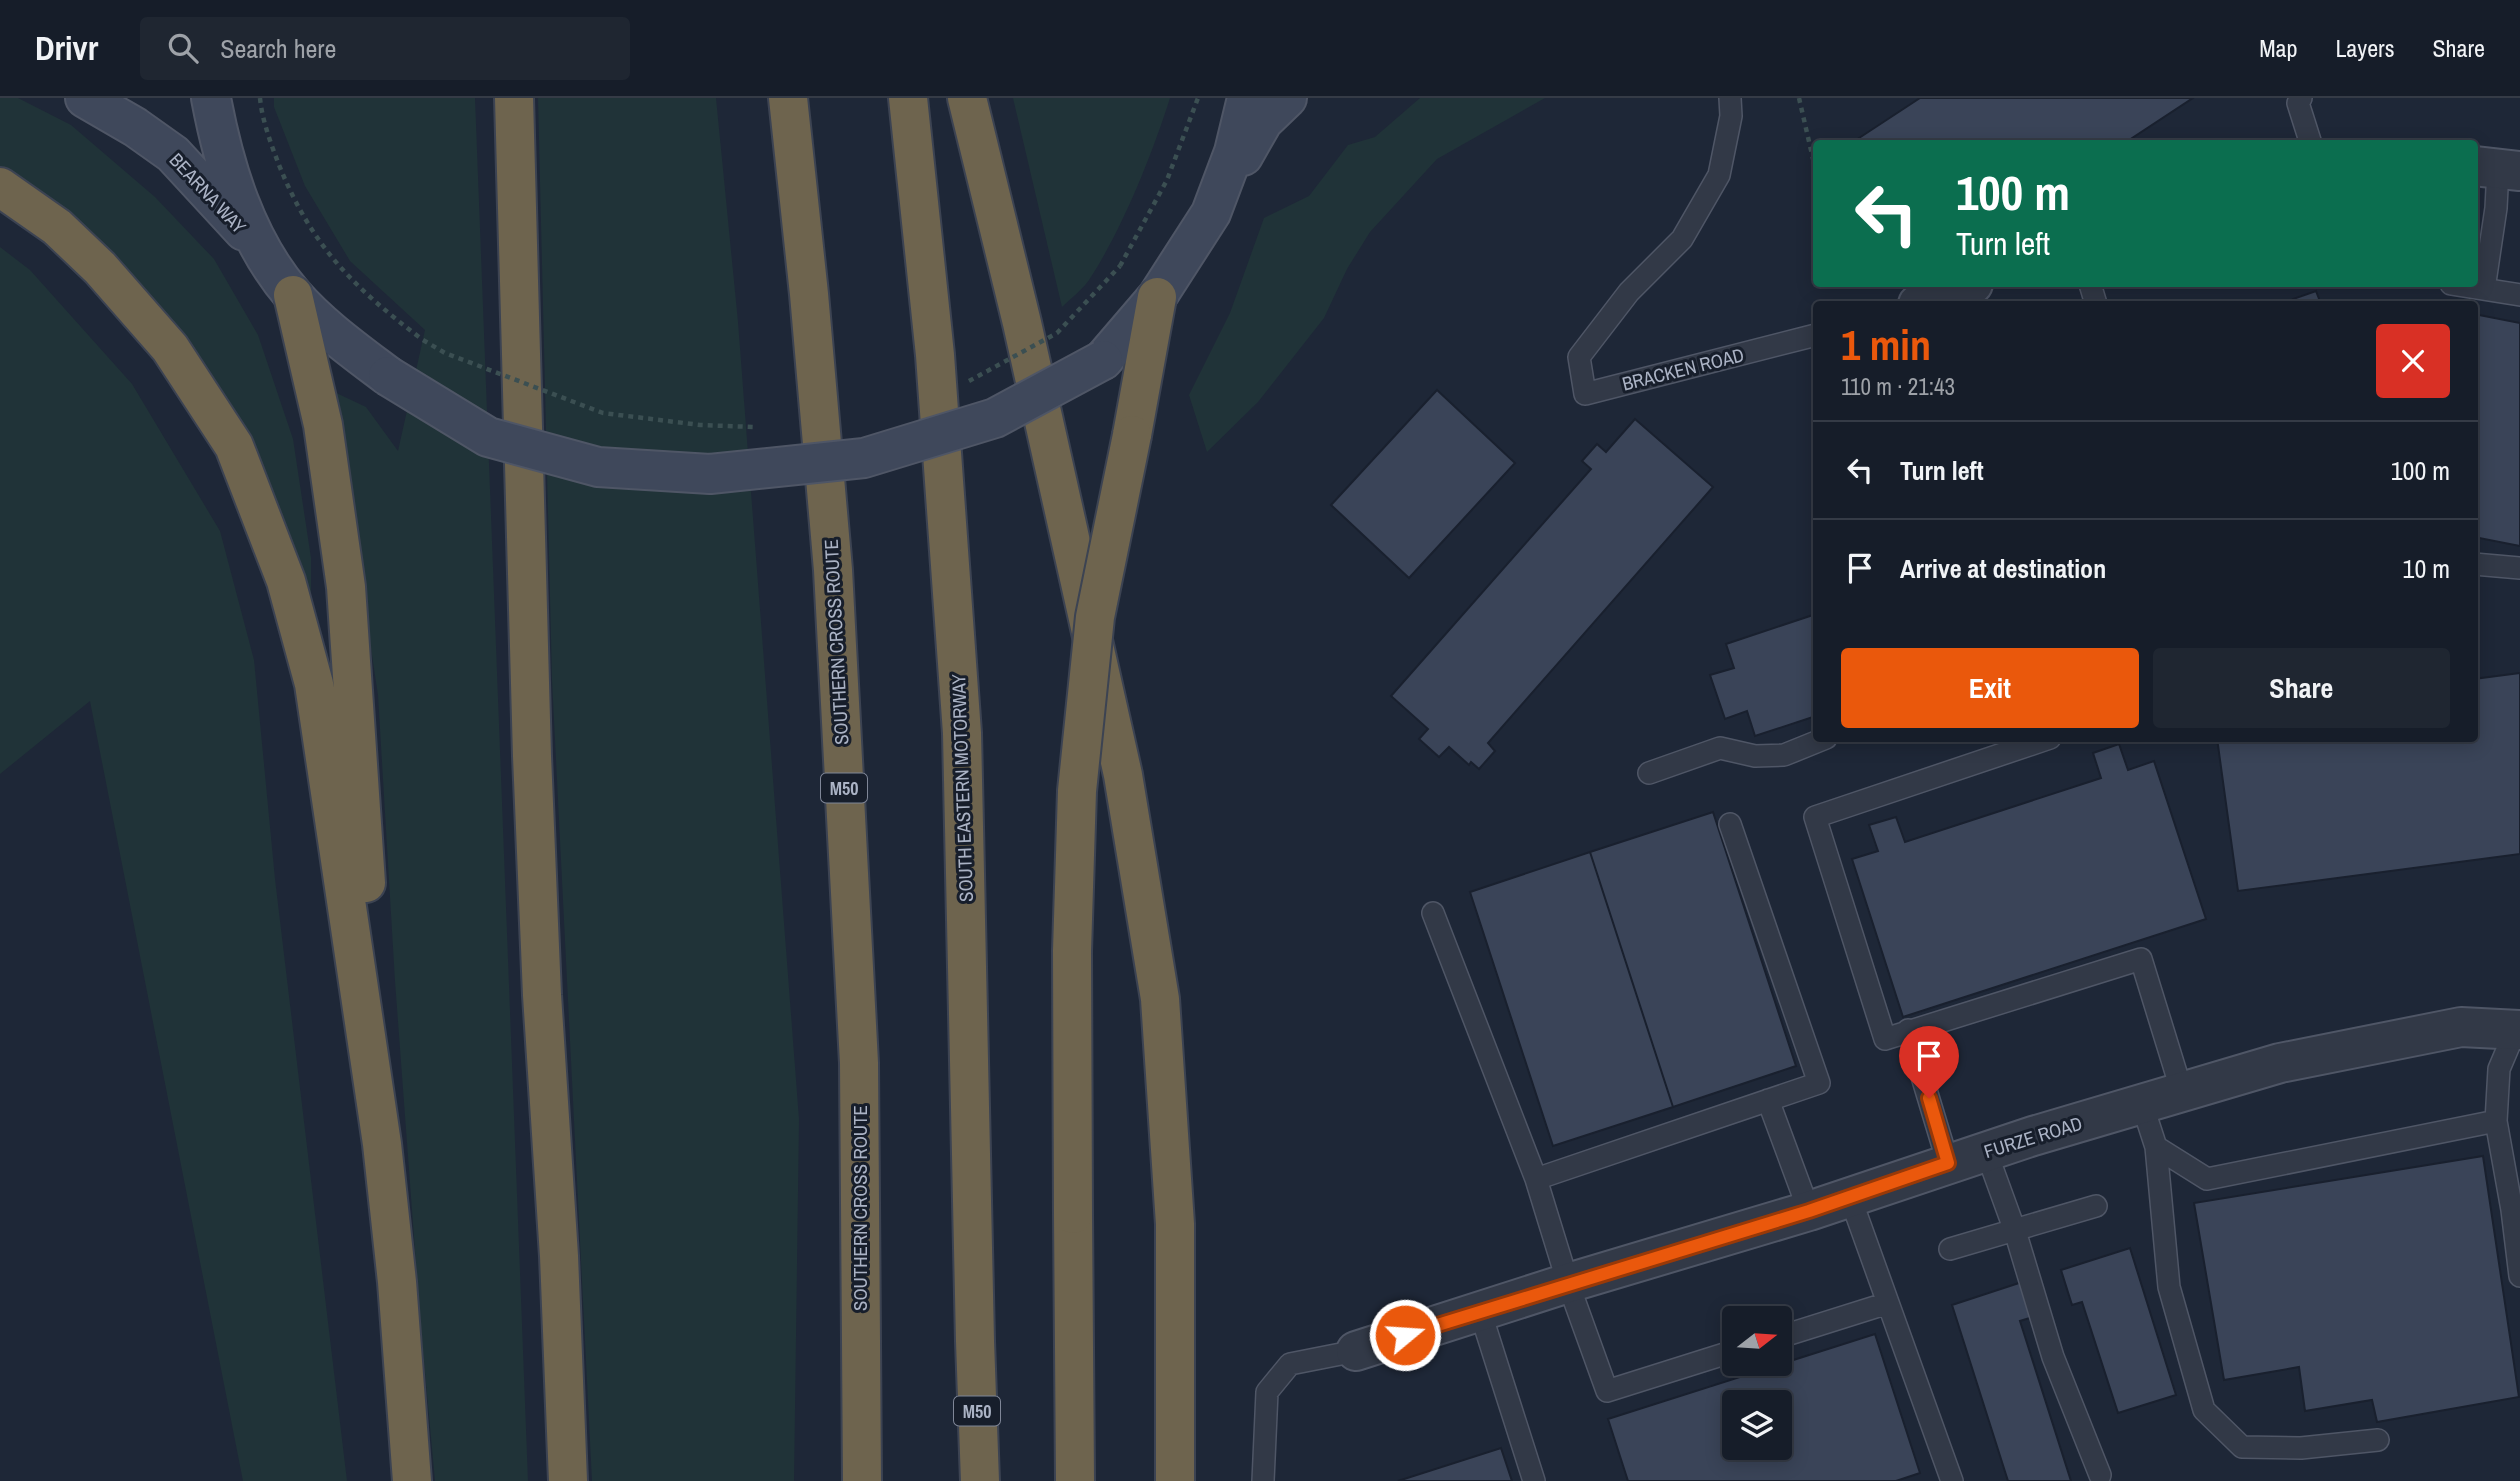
<!DOCTYPE html>
<html lang="en">
<head>
<meta charset="utf-8">
<style>
	:root { --surface:#161d29; --page:#1f2631; --text:#f1f3f6; --muted:#9ea2a8; --line:#353b46; --accent:#ea580c }
	body { margin:0; font-family:"Archivo Narrow",sans-serif; background:var(--page); color:var(--text); height:100vh; display:flex; flex-direction:column; font-size:26px; white-space:nowrap }
	* { box-sizing:border-box; margin:0 }
	p { font-size:23px; color:var(--muted) }
	.icon { flex:none; width:38px; height:38px; fill:none; stroke:currentColor; stroke-width:2; stroke-linecap:round; stroke-linejoin:round }
	.map { position:relative; flex:1; overflow:hidden }
	.drawer { position:absolute; left:1813px; top:203px; width:665px; height:441px; display:flex; flex-direction:column; background:var(--surface); border-radius:7px; box-shadow:0 4px 18px #0003,0 0 0 2px var(--line) }
	.drawer>* { flex:none }
	.hud { position:absolute; left:1813px; top:42px; width:665px; height:147px; border-radius:7px; box-shadow:0 4px 18px #0003,0 0 0 2px var(--line); background:#0b6e4f; color:#fff; overflow:hidden }
	.needle { width:46px; rotate:73deg }
	.fabs { position:absolute; left:1722px; top:1208px; display:grid; gap:14px }
	.fabs a { display:grid; place-items:center; width:70px; height:70px; border-radius:7px; background:var(--surface); box-shadow:0 4px 18px #0003,0 0 0 2px var(--line); font-size:35px }
	.pin { position:absolute; display:grid; place-items:center; width:60px; height:60px; color:#fff; margin:-72px -30px; border-radius:50% 50% 50% 0; rotate:-45deg; box-shadow:0 0 7px #0007 }
	.pin .icon { rotate:45deg }
	.me { position:absolute; width:77px; margin:-38px; rotate:72deg; stroke-linejoin:round; filter:drop-shadow(0 0 5px #0008) }
	.turn { display:flex; align-items:center; gap:24px; height:147px; padding:0 28px; font-size:32px }
	.turn .icon { width:91px; height:91px; stroke-width:2.5 }
	.turn b { display:block; font-size:49px; line-height:60px }
	.round { display:grid; place-items:center; flex:none; width:74px; height:74px; border-radius:7px; background:var(--page) }
	.overview { display:flex; align-items:center; justify-content:space-between; height:119px; padding:0 28px }
	h1 { font-size:42px; font-weight:800; line-height:52px; color:var(--accent) }
	.action { display:flex; gap:14px; margin-top:auto; padding:14px 28px }
	.action a { flex:1; height:80px; border-radius:7px; background:var(--accent); color:#fff; font-size:28px; font-weight:800; line-height:80px; text-align:center }
	.action a+a { background:var(--page); color:var(--text) }
	ul { padding:0; list-style:none }
	li { display:flex; align-items:center; gap:21px; height:98px; padding:0 28px; border-top:2px solid var(--line) }
	li div { flex:1 }
	li b { display:block; font-size:26px }
	li em { font-style:normal }
	header { display:flex; align-items:center; gap:42px; box-sizing:border-box; height:98px; padding:0 35px; background:var(--surface); border-bottom:2px solid var(--line) }
	header strong { font-size:33px }
	nav { display:flex; gap:38px; margin-inline-start:auto; font-size:24px }
	.search { width:490px; height:63px; background:var(--page); display:flex; align-items:center; gap:18px; box-sizing:border-box; padding:0 24px; border-radius:7px; color:var(--muted); font-size:26px }
	.map>svg:first-child { display:block }
</style>
</head>
<body>
<header>
<strong>Drivr</strong>
<div class="search"><svg class="icon" aria-label="search" viewBox="0 0 24 24"><circle cx="10" cy="10" r="6"/><path d="M15 15l6 6"/></svg>Search here</div>
<nav><a>Map</a><a>Layers</a><a>Share</a></nav>
</header>
<div class="map">
<svg width="2520" height="1383" viewBox="0 0 2520 1383">
	<rect width="100%" height="100%" fill="#1e2737"/>
	<path fill="#203338" d="M0 0H18L71 27 155 99 214 161 258 237 293 341 311 460V503L200 266 119 160 26 85 0 70Z
		M274 0H475L528 1383H435L420 1220 395 883 378 597 332 293 366 309 398 353 425 232 350 163 305 88 274 9Z
		M538 0H716L738 224 799 1021 794 1383H592L552 582Z
		M1013 0H1170C1152 57 1122 132 1089 182 1082 192 1071 200 1062 209Z
		M1420 0H1545L1437 61 1370 134 1347 171 1324 220 1258 304 1207 354 1189 297 1230 215 1264 120 1309 98 1348 47 1375 39Z
		M0 149 30 172 132 286 220 433 254 562 275 781 347 1383H243L90 603 0 676Z"/>
	<path fill="#3a4458" stroke="#19202e" stroke-width="2" fill-rule="evenodd" d="M1920 0H2193L2123 46H1858L1856 42Z
		M2316 193 2321 206H2295L2293 201Z
		M2474 216 2520 225V448L2474 439Z
		M1437 292 1515 365 1409 480 1331 407Z
		M1635 321 1713 389 1488 645 1495 653 1479 671 1471 664 1469 667 1449 649 1439 659 1419 641 1428 631 1391 598 1591 371 1582 363 1597 346 1606 354Z
		M1816 516V618L1755 638 1747 613 1725 621 1710 577 1734 570 1726 546Z
		M2520 575V756L2238 793 2217 640H2474V581Z
		M2119 646 2128 672 2154 663 2206 821 1903 919 1852 761 1878 753 1869 727 1896 719 1905 744 2101 680 2093 655Z
		M1713 714 1796 968 1673 1009 1590 754Z
		M1590 754 1673 1009 1553 1048 1470 794Z
		M2483 1058 2519 1299 2377 1324 2372 1302 2305 1313 2299 1269 2224 1282 2194 1105Z
		M2130 1150 2176 1297 2118 1315 2082 1204 2072 1207 2061 1172Z
		M2022 1184 2033 1219 2020 1223 2071 1383H2008L1952 1207Z
		M1875 1236 1920 1375 1896 1383H1628L1608 1321ZM1734 1304H1780V1349H1734Z
		M1501 1350 1512 1383H1398Z"/>
	<g fill="none" stroke-linecap="round" stroke-linejoin="round">
		<defs>
			<path id="service" d="M1730 0 1731 18 1719 77 1682 141 1629 194 1579 259 1585 296 1816 237
				M2301 0 2298 5 2311 46
				M2090 186 2096 206
				M2451 186 2520 197
				M2484 191 2496 110 2498 70
				M2474 466 2520 470
				M2050 640 1815 719 1885 941 2141 861 2182 994
				M1649 675 1720 650 1755 658 1784 657 1826 640
				M1433 815 1536 1081 1568 1185 1607 1293 1734 1253
				M2516 931 2499 971 2496 1023 2512 1112 2520 1178
				M1908 932 1948 1065
				M1768 1002 1809 1113
				M2142 1006 2156 1049 2207 1081 2496 1023
				M2156 1049 2169 1189 2204 1312 2242 1349 2301 1350 2378 1342
				M1986 1053 2015 1133 2053 1259 2100 1377
				M1536 1081 1819 985 1730 726
				M1850 1099 1952 1383
				M1950 1151 2096 1108
				M1480 1213 1534 1383
				M1780 1239 1888 1205
				M1263 1383 1267 1294 1290 1266 1356 1253"/>
			<path id="minor" d="M2474 68 2520 73
				M1918 206 1973 186
				M1356 1253 1568 1185 1809 1113 2033 1038 2280 965 2461 929 2520 932"/>
			<path id="secondary" d="M85 0 135 29 173 56 244 133
				M211 0C224 69 246 143 293 197 320 228 355 253 388 278
				M1243 58 1263 23 1287 0
				M1103 262 1157 199 1211 115 1234 54 1247 0"/>
			<path id="motorway" d="M514 0 532 658 542 897 559 1158 568 1383
				M788 0 809 196 833 472 859 965 862 1383
				M908 0 935 257 962 635 975 1243 980 1383
				M967 0 1022 225 1123 677 1160 901 1175 1126V1383
				M0 89 57 129 100 170 170 250 234 348 286 483 314 586 382 1046 397 1184 412 1383
				M293 197 323 327 346 489 366 785
				M1132 337 1157 199
				M1073 1116 1075 1383"/>
		</defs>
		<use href="#service" stroke="#4f5666" stroke-width="24"/>
		<use href="#minor" stroke="#4f5666" stroke-width="42"/>
		<use href="#secondary" stroke="#4f5666" stroke-width="42"/>
		<use href="#motorway" stroke="#3c4352" stroke-width="42"/>
		<path stroke="#3b4f52" stroke-width="4.5" stroke-dasharray="5 5" stroke-linecap="butt" d="M260 0C262 22 271 46 279 67 312 149 354 190 423 242
			M1799 0 1816 74
			M1120 168 1167 82 1198 0"/>
		<use href="#service" stroke="#323947" stroke-width="21"/>
		<use href="#minor" stroke="#323947" stroke-width="38"/>
		<use href="#secondary" stroke="#3f485b" stroke-width="38"/>
		<use href="#motorway" stroke="#6e644e" stroke-width="38"/>
		<defs>
			<path id="secondary-bridge" d="M388 278 488 339 598 369 710 376 864 360 995 320 1103 262"/>
			<path id="motorway-bridge" d="M1073 1116 1072 853 1077 693 1095 519 1132 337"/>
		</defs>
		<use href="#secondary-bridge" stroke="#4f5666" stroke-width="42" stroke-linecap="butt"/>
		<use href="#motorway-bridge" stroke="#3c4352" stroke-width="42" stroke-linecap="butt"/>
		<path stroke="#3b4f52" stroke-width="4.5" stroke-dasharray="5 5" stroke-linecap="butt" d="M423 242 445 255 603 315 700 327 753 329
			M969 283 1057 235 1120 168"/>
		<use href="#secondary-bridge" stroke="#3f485b" stroke-width="38"/>
		<use href="#motorway-bridge" stroke="#6e644e" stroke-width="38"/>
	</g>
	<g fill="none" stroke-linecap="round" stroke-linejoin="round">
		<defs>
			<path id="route" d="M1405 1237 1809 1113 1948 1065 1929 1000"/>
		</defs>
		<use href="#route" stroke="#983908" stroke-width="18"/>
		<use href="#route" stroke="#ea580c" stroke-width="12"/>
	</g>
	<g text-anchor="middle" dominant-baseline="central" stroke-width="6" stroke-linejoin="round" paint-order="stroke">
		<g fill="#171e2b" stroke="#7f8697" stroke-width="2">
			<rect x="821" y="675.5" width="46" height="29" rx="5"/>
			<rect x="954" y="1298.5" width="46" height="29" rx="5"/>
		</g>
		<g font-size="18" font-weight="bold" fill="#abb3c5">
			<text x="844" y="690">M50</text>
			<text x="977" y="1313">M50</text>
		</g>
		<g font-size="19" fill="#abb3c5" stroke="#171e2b">
			<text transform="translate(208 95) rotate(47)">BEARNA WAY</text>
			<text transform="translate(1683 271) rotate(-14)">BRACKEN ROAD</text>
			<text transform="translate(836 544) rotate(-93)">SOUTHERN CROSS ROUTE</text>
			<text transform="translate(962 690) rotate(-92)">SOUTH EASTERN MOTORWAY</text>
			<text transform="translate(2033 1039) rotate(-17)">FURZE ROAD</text>
			<text transform="translate(860 1110) rotate(-90)">SOUTHERN CROSS ROUTE</text>
		</g>
	</g>
</svg>
<div class="fabs">
<a><svg class="needle" viewBox="-14 -14 28 28"><path d="M0-13l5 13h-10z" fill="#e53935"/><path d="M0 13l5-13h-10z" fill="#9ea2a8"/></svg></a>
<a><svg class="icon" aria-label="layers" viewBox="0 0 24 24"><path d="M12 4l9 5-9 5-9-5zM3 14l9 5 9-5"/></svg></a>
</div>
<div class="pin" style="left:1929px;top:1000px;background:#d93025"><svg class="icon" aria-label="arrive" viewBox="0 0 24 24"><path d="M6 21V4h12l-3 4 3 4H6"/></svg></div>
<svg class="me" style="left:1405px;top:1237px" viewBox="-20 -20 40 40"><circle r="17" fill="#ea580c" stroke="#fff" stroke-width="3"/><path d="M0-11L8 9 0 5-8 9z" fill="#fff"/></svg>
<div class="hud">
<div class="turn"><svg class="icon" aria-label="left" viewBox="0 0 24 24"><path d="M17 20v-9H6M10 6l-5 5 5 5"/></svg><div><b>100 m</b>Turn left</div></div>
</div>
<section class="drawer">
<div class="overview"><div><h1>1 min</h1><p>110 m · 21:43</p></div><a class="round" style="background:#d93025;color:#fff"><svg class="icon" aria-label="close" viewBox="0 0 24 24"><path d="M6 6l12 12M18 6L6 18"/></svg></a></div>
<ul>
<li><svg class="icon" aria-label="left" viewBox="0 0 24 24"><path d="M17 20v-9H6M10 6l-5 5 5 5"/></svg><div><b>Turn left</b></div><em>100 m</em></li>
<li><svg class="icon" aria-label="arrive" viewBox="0 0 24 24"><path d="M6 21V4h12l-3 4 3 4H6"/></svg><div><b>Arrive at destination</b></div><em>10 m</em></li>
</ul>
<div class="action"><a>Exit</a><a>Share</a></div>
</section>
</div>
</body>
</html>
